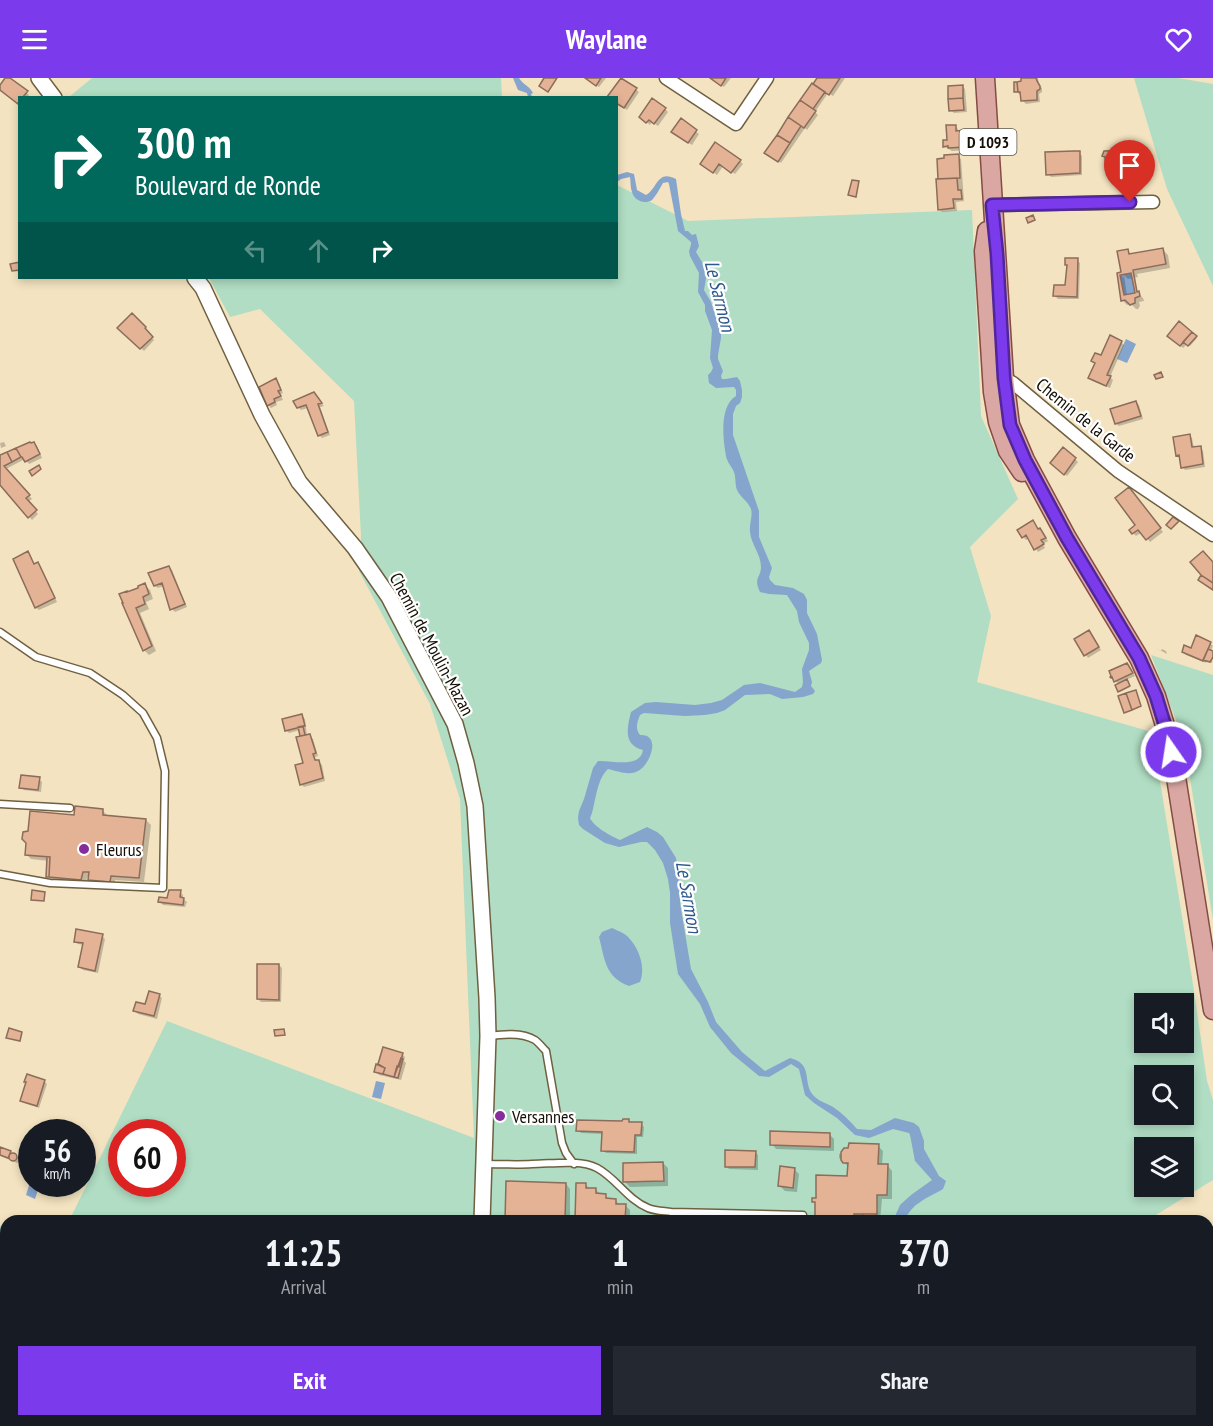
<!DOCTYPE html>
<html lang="en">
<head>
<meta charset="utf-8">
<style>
	:root { --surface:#171b24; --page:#242831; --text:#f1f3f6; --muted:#9ea1a6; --accent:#7c3aed }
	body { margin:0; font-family:"PT Sans Narrow",sans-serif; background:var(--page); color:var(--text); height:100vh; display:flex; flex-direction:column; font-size:22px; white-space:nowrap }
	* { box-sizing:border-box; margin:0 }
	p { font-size:20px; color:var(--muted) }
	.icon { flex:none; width:33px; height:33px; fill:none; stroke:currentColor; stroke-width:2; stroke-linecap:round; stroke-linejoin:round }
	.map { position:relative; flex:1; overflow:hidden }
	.sheet { position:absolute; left:0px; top:1137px; width:1214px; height:212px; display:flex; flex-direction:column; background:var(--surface); border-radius:18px 18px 0 0; box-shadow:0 3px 9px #0003 }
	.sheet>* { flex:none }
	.guide { position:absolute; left:18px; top:18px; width:600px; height:183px; border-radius:0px; box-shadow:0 3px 9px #0003; background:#00695c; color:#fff; overflow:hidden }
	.tools { position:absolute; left:1134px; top:915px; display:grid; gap:12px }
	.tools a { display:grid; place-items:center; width:60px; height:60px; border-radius:0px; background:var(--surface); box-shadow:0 3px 9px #0003; font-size:30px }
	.speed { position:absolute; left:18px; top:1041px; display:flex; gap:12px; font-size:30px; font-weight:700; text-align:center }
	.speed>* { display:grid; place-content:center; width:78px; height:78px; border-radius:50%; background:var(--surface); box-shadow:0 3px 9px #0003; line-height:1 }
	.speed small { font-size:15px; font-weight:400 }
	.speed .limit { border:9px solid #d22; background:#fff; color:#111 }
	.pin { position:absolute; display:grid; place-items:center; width:51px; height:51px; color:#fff; margin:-62px -26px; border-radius:50% 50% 50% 0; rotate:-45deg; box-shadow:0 0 6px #0007 }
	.pin .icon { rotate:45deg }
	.me { position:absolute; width:66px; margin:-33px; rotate:347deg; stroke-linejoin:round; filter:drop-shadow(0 0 4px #0008) }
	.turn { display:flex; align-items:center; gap:21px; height:126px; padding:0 18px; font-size:27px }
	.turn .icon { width:78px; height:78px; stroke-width:2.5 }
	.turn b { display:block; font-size:42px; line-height:51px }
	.lanes { display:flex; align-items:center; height:57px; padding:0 18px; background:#0003; justify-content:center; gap:30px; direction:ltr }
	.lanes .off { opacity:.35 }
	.eta { display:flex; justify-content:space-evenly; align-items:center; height:102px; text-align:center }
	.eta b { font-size:36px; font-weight:700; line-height:42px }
	.action { display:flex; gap:12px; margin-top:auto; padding:12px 18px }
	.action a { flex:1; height:69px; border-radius:0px; background:var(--accent); color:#fff; font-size:24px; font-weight:700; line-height:69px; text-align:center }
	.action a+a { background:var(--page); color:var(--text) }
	header { display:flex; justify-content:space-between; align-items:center; height:78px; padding:0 18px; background:var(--accent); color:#fff; font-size:27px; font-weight:700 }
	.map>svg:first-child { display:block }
</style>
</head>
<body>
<header><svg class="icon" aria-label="menu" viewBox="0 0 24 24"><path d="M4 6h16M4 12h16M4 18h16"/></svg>Waylane<svg class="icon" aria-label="heart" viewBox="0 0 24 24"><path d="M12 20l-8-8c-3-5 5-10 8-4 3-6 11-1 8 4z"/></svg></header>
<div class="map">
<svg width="1213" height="1348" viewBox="0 0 1213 1348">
	<rect width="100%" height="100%" fill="#f3e3c0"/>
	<path fill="#b0ddc3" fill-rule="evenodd" d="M92 0H501L502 19H69Z
		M1134 0H1178L1213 6V208L1167 111Z
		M617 107 688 143 972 132 981 338 1018 421 970 469 991 538 977 604 1152 654 1192 900 1207 1003 1213 1022V1102L1146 1143H69L167 943 474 1060 460 721 430 626 359 493 361 458 354 323 260 231 230 239 209 200H616ZM1144 926H1184V964H1144ZM1144 998H1184V1036H1144ZM122 1054H172V1106H122ZM1144 1070H1184V1108H1144Z
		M1151 577 1213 597V842L1184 663Z
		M0 1148 6 1150V1234L0 1232Z
		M1213 1196V1348H0V1336L6 1329V1342H1208V1200Z"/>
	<path fill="#85a5cd" d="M513 0H519C523 7 530 8 533 15L531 16 532 19H528L527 15 518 12Z
		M627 94 634 96 637 112 646 117C658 110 657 91 676 101L681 136 685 153H688L692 157 696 156 699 168 696 174 705 189 706 200 704 212 711 224 721 256V260L718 277V281L723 293 721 298 722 301H726L737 299 740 303 742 312V319L740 325 736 328 733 336V357L759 433V459L772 490 769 499 770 502 775 507 793 510 804 516 807 522V535L817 556 822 582 821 585 809 593 812 604 811 608 815 613 813 616 803 619 782 621 770 616 745 617 725 632 717 635 705 637 685 638 644 635 640 637C637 644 635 651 640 657 662 656 650 687 638 693 629 698 617 693 608 691 597 701 596 721 592 735L590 740C594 749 611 758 620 762L647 749 657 754 663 759 676 780 681 811 680 825 691 891 708 924 716 944 742 974 765 993 790 980C814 986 802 1004 813 1017 818 1023 826 1025 833 1029 842 1035 850 1043 857 1051L871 1052 895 1040 914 1045 919 1049 924 1063V1071L939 1098 946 1103 943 1111C928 1120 911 1125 905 1143H893L900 1127 911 1117 932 1102 915 1083 910 1057 909 1055 893 1051 869 1060 855 1057 837 1040 814 1025 805 1017 799 991 791 986 769 999 759 998 731 975 710 949 700 926 678 896 670 845V815L668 801 663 785 655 772 647 764H641L619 769 605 765 583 751 579 747 578 740 579 733 584 721 593 690 598 683C612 682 640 691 643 672 623 667 627 650 631 634L645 625 656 624 695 627 711 625 722 622 744 607 760 605 795 614 802 609 803 604 802 591 809 572V565L799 544 797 533 787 517 769 516 760 514C753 499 761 500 761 489 761 476 751 466 750 454 749 446 753 438 751 431 748 423 740 419 737 412 735 407 736 400 734 394 732 389 727 384 726 378 723 361 719 328 736 318V312L734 309 716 310 709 305 708 297 711 294 713 290 710 280 712 252 705 233V227L698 214 699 195 690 178 689 173 691 167V164L678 153 669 106 668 104 663 105C660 110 656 118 652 122 644 127 634 122 632 114 630 109 631 104 630 99L621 101 617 104V97Z
		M1131 195 1135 215 1124 217 1120 197Z
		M1126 261 1136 266 1127 285 1117 281Z
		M612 850C618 853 625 855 629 860 639 871 646 889 640 904L629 908C605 899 605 882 599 859L602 854Z
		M376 1003 385 1005 381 1021 372 1019Z
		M31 1101 32 1106H40L35 1121 26 1117Z"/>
	<path fill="#0003" d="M7 0 29 17 27 20H20V26L0 10Z
		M586 0H606L599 9Z
		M711 0H731L724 9Z
		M819 0H845L833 18 828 15 815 34 818 37 807 52 805 50 781 85 766 74 812 7 813 8Z
		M1023 0H1038L1039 7 1042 10V14L1039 16 1040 24 1026 26 1023 23 1022 16H1019L1016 13 1023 4Z
		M622 1 639 14 627 32 616 24V20L609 19Z
		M962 8 965 11 967 34 954 35 951 32Z
		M665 31 668 34 658 48 652 44 650 47 644 42Z
		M681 42 699 56 692 67 676 57Z
		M955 48 958 51V54H965L968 57V72L952 73 944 68 949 63Z
		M1131 74 1134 77V92L1111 93 1108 90Z
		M1079 75 1082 78V97L1051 99 1048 96Z
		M958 78 961 81 964 123 956 124 957 133 942 134 939 131Z
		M740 83 743 86 735 96 723 88 717 97 702 86Z
		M1163 172 1168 177 1170 190 1137 196 1138 199 1128 201 1124 197 1127 218 1138 215 1143 220 1144 223 1139 224 1140 228 1138 231H1136L1131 226 1127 227 1122 222 1120 196 1124 200 1118 174 1128 173 1132 177Z
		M1077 182 1080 185 1079 221H1058L1055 218 1067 209 1068 188Z
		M132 237 148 253 146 254 154 262 144 273 120 250Z
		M1179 245 1197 260 1190 268 1187 266 1183 270 1169 258Z
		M1121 264 1124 267 1110 299 1113 302 1110 310 1093 303 1090 300 1102 279Z
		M276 302 279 305 283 315 280 316 283 322 276 324 277 327 271 330 268 327Z
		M313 316 324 328 320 329 330 357 322 360 319 357 308 330 301 332 298 329Z
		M1136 324 1139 327 1143 341 1119 348 1116 346Z
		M1189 358 1192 360 1194 370H1200L1203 373 1205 389 1185 392 1183 389 1181 381 1178 377Z
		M4 364 6 368 1 370 0 365Z
		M34 365 37 368 42 380 29 386 25 381 6 391 32 421 28 424 38 436 32 442 0 404V379Z
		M1075 381 1078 384 1067 398 1052 385Z
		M1132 414 1163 454 1150 464 1142 454 1136 458 1133 455 1137 448Z
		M1036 447 1039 452 1042 454 1048 463 1043 466 1045 470 1038 474 1029 460 1026 462 1023 459Z
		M28 475 35 487 38 486 41 489 57 524 39 532 36 530 15 481Z
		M169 489 172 492 187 529 175 534 172 531 164 508 158 510 155 508Z
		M145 507 150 512 153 521 146 524 149 531 140 535 156 573 149 577 144 572 128 516Z
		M1092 557 1101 572 1088 580 1076 562Z
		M1210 565 1213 568 1210 574 1213 575 1212 585 1207 583 1206 585 1186 577 1183 574Z
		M1154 569 1161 573 1162 571 1166 573 1167 576Z
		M1127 586 1135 598 1126 602 1130 609 1120 614 1119 607 1116 603Z
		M302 638 305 641 307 658H310L313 661 318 678 315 679 316 684H319L322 687 325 703 304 709 301 706 305 686 300 652 289 655 286 652Z
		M39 701 42 704 41 714 24 712 21 709Z
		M102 732 107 737V739L146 742 151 747 144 804 115 802V808L94 806 87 799 86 806 53 803 48 798 49 783 31 781 26 776 75 739Z
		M180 814 183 817V821L187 824 185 829 163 827 160 824 168 821Z
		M102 858 105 861 98 895 83 892 80 889 84 867 78 866 75 863Z
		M279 887 282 890 281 924H261L258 921Z
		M159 917 162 920 157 941 138 936 135 933 146 928Z
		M384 971 402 976 405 979 404 983 406 985 401 1002 379 997 376 994 379 988Z
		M44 1003 47 1006 39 1030 24 1025 21 1022Z
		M499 1036 503 1037V1042L499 1041Z
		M628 1042 631 1045 641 1046 644 1049 643 1059H637V1076L606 1075 603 1072V1056L581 1055 578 1052 624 1045Z
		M829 1056 834 1061V1073L776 1071 772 1066Z
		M878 1068 883 1073 882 1088H888L892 1093V1121H882L880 1143H866L864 1140H858V1143H816L817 1126 814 1123 849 1099V1089L839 1080V1076Z
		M0 1071 14 1077 18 1080 19 1084 17 1085 0 1078Z
		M755 1074 758 1077V1092L729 1091 726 1088Z
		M663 1085 668 1090V1108L630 1109 625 1104Z
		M794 1091 799 1096 797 1114 785 1113 780 1108Z
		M566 1106 570 1111V1143H507Z
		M586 1107 591 1112H596L601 1117H605L610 1122H615L620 1127H625L630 1132V1143H576Z"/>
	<path fill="#e4b396" stroke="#8c6c5a" stroke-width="1.5" fill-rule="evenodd" d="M5 0H10L28 13 22 20H20L18 26 0 12V7Z
		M544 0H557L548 14 539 8Z
		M585 0H601L596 8Z
		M621 0 637 10 624 30 616 25V20L607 19Z
		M710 0H726L721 8Z
		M817 0H840L829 17 813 6Z
		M1021 0H1036L1037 3 1040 8V11L1037 13V22L1021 23 1020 14H1018L1017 4 1021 3Z
		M1014 4H1017L1018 14H1014Z
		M812 5 825 14 813 31 800 22Z
		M963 7V20L948 21V8Z
		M652 20 666 30 654 46 649 42 646 45 639 39Z
		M963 20 964 32 949 33 948 21Z
		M800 22 816 33 804 50 788 39Z
		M788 39 801 48 790 65 777 57Z
		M681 40 697 52 688 65 671 54Z
		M946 47H956V53L965 52 966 69 948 70V68L943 69V62H947Z
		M777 57 790 65 778 84 764 75Z
		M715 64 741 82 731 95 719 86 713 95 700 86Z
		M1131 72 1132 89 1106 91 1105 79 1102 78 1104 73Z
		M1074 73H1080V95L1046 97 1045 74Z
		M959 76 960 100 938 101 937 81 944 80V77Z
		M957 100 958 112H961L962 121H953L954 130 938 132 936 101Z
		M852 102 859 103 856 119 848 117Z
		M1033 137 1035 142 1028 145 1026 140Z
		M1163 170 1166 186 1133 192 1137 214 1139 213 1140 218 1135 220V225L1130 227 1125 222 1121 223 1117 195 1121 194 1117 173 1128 171 1129 176ZM1131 195 1135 215 1124 217 1120 197Z
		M1065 180H1078L1077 219 1053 218 1054 207H1065L1067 187H1065Z
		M20 184V192L12 193 10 186Z
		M132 235 146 249 145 250 153 259 140 271 117 250Z
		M1179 243 1192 254 1180 268 1167 258Z
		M1192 254 1197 258 1188 268 1183 264Z
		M1110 257 1122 263 1107 297 1111 298 1106 308 1088 300 1095 285 1091 283 1095 275 1101 277Z
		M1161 294 1163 299 1156 301 1154 297Z
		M276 300 281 312 278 313 281 318 274 321 275 324 267 328 259 309Z
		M314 314 322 325 318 326 328 354 318 358 306 327 297 330 293 323Z
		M1136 323 1141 338 1115 346 1110 331Z
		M1190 356 1192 369 1201 368 1203 386 1181 390 1179 377 1176 378 1173 359Z
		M30 364 31 365 34 364 40 376 25 384 22 379H21L16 370Z
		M1063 369 1076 380 1064 397 1050 385Z
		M16 370 21 379 12 384 7 374Z
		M7 374 12 384 4 388 30 417 26 420 37 432 28 440 0 407V377Z
		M39 387 41 391 32 398 29 393Z
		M1129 409 1161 450 1146 462 1138 452 1132 456 1129 452 1135 447 1115 420Z
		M1173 439 1179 443 1171 451 1166 447Z
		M1033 442 1038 451 1040 450 1046 460 1041 462 1044 466 1034 472 1026 457 1022 460 1017 452Z
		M28 473 34 486 38 484 55 520 35 530 13 481Z
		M1203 473 1213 484V505L1201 497 1190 484Z
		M169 488 185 526 170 532 162 505 154 508 148 495Z
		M1201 497 1213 505V512L1198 502Z
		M145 505 149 516 143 519 145 526 136 530 152 568 143 573 122 525H123L119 516 127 513V514L138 510V508Z
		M1089 552 1099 569 1084 578 1074 561Z
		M1196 557 1211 564 1203 583 1182 574 1184 567 1191 570Z
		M1208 571 1213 573V579L1210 584 1203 582Z
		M1127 585 1133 595 1114 604 1112 599 1111 600 1110 599 1111 598 1109 593Z
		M1127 601 1130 608 1118 614 1115 607Z
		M1136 612 1141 628 1132 632 1126 615Z
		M1126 615 1132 632 1124 635 1118 618Z
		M302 636 305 648 285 653 282 641Z
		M303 648 305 657 300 658 298 649Z
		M310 656 316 675 313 676 315 682H319L323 700 300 707 295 687 303 685 296 659Z
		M21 697 40 699 38 712 19 710Z
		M75 728 103 731V737L146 741 139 800 111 798 110 804 88 802 89 794H83L81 802 49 799 50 779 25 777 26 765 22 761 23 754 28 753 30 733 74 737Z
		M47 779H50L49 799H46Z
		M32 812 45 814 44 823 31 822Z
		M169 812H181L180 819 184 820 183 827 158 824 159 819 167 820Z
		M76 851 103 856 95 893 78 889 83 865 74 864Z
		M257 886H279V922L257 921Z
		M149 913 160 916 154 938 133 933 136 924 145 926Z
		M9 950 22 954 20 963 6 960Z
		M284 951 285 957 275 958 274 952Z
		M383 969 403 975 399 989 397 988 394 999 383 996 385 990 378 986Z
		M401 980 403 981 398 1000 394 999Z
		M376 986 385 990 383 996 374 994Z
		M27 996 45 1002 37 1028 20 1023 26 1004H24Z
		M623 1041H629V1044H642L641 1057H635L634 1074 601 1073 602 1054 576 1053 577 1042 622 1043Z
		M770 1053 830 1055V1069L770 1067Z
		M849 1065 879 1066 878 1086H888L887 1117H877V1136H854V1143H815V1124H812V1120H816V1097L847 1098 848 1085H843L841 1082V1074L844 1070H848Z
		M0 1069 11 1073 8 1080 0 1077Z
		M725 1072 756 1073 755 1089H725Z
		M9 1079a4 4 0 1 1 8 0a4 4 0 1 1-8 0Z
		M663 1084 664 1103 623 1104V1085Z
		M780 1088 795 1090 793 1110 778 1108Z
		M506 1103 566 1105 565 1143H505Z
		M576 1105H586V1110H596V1115L606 1116V1120L616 1121V1126H626L625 1143H575Z
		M863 1136H876V1143L863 1142Z
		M542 1342H564V1348H542Z"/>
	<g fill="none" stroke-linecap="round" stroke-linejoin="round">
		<defs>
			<path id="service" d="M0 554 36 579 90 595 123 617 143 635 157 660 165 693 163 810 50 805 0 796
				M0 726 70 730
				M489 958C503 956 522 954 535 962 539 965 542 969 546 973L562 1065 566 1075 574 1086
				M485 1086C501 1086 517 1087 532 1086 551 1086 580 1081 597 1090 616 1100 628 1122 648 1130 655 1133 664 1133 671 1134L803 1137"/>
			<path id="minor" d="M666 0 736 46 767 0
				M992 127 1153 124
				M1003 296 1004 300 1013 305 1118 393 1213 457"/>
			<path id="tertiary" d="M39 0 54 20
				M195 200 203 210 262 337 299 404 355 470 389 519 455 646 466 685 475 728 487 920 488 958 482 1143
				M500 1342V1348"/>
			<path id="primary" d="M985 0 1004 300 1010 347 1025 382 1067 460 1139 580 1156 618 1167 654 1175 693 1213 932
				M987 153 984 173 993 314 998 344 1008 373 1022 394"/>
		</defs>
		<use href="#service" stroke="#6e6041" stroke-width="9"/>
		<use href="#minor" stroke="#6e6041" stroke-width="15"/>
		<use href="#tertiary" stroke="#6e6041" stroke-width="18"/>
		<use href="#primary" stroke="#844c44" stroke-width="21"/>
		<use href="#service" stroke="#fff" stroke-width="6"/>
		<use href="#minor" stroke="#fff" stroke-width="12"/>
		<use href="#tertiary" stroke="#fff" stroke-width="15"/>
		<use href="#primary" stroke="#daa7a3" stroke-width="18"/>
	</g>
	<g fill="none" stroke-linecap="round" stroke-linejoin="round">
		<defs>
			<path id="route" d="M1130 124 992 127 997 176 1004 300 1010 347 1025 382 1067 460 1139 580 1156 618 1167 654 1171 674"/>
		</defs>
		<use href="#route" stroke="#51269a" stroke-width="15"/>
		<use href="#route" stroke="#7c3aed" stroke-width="10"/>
	</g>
	<g fill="#852d9a" stroke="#fff" stroke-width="2">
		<circle cx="84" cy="771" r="6"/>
		<circle cx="500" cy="1038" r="6"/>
	</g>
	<g text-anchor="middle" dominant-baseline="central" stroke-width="4.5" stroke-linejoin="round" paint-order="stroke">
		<rect fill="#fff" stroke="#5a574f" stroke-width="1.5" x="959.5" y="51" width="57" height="26" rx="4.5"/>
		<g font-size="16" font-weight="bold" fill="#140f04">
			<text x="988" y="64">D 1093</text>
		</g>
		<g font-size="18" fill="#140f04" stroke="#fff">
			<text transform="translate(1086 342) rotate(39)">Chemin de la Garde</text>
			<text transform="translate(432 566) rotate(62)">Chemin de Moulin-Mazan</text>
		</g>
		<g font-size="18" fill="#140f04" stroke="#fff" text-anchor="start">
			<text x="96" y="771">Fleurus</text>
			<text x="512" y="1038">Versannes</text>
		</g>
		<g font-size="20" font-style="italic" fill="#2d598e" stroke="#fff">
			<text transform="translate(720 218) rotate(76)">Le Sarmon</text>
			<text transform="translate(689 819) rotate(80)">Le Sarmon</text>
		</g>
	</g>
</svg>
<div class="tools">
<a><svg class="icon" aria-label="sound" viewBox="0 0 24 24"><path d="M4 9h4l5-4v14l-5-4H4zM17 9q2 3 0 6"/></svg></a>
<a><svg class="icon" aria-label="search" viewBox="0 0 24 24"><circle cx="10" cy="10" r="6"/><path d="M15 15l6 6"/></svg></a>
<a><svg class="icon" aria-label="layers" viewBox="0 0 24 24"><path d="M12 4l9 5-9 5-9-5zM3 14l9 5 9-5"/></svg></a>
</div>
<div class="speed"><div>56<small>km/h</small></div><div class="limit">60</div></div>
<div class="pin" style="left:1130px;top:124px;background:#d93025"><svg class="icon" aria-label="arrive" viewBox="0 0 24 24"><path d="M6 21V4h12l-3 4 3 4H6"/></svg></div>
<svg class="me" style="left:1171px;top:674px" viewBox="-20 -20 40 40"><circle r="17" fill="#7c3aed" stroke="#fff" stroke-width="3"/><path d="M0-11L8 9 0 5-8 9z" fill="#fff"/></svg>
<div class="guide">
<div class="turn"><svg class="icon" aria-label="right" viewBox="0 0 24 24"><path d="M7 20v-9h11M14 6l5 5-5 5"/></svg><div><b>300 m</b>Boulevard de Ronde</div></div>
<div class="lanes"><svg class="icon off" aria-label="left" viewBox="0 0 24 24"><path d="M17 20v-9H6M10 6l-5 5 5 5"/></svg><svg class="icon off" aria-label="ahead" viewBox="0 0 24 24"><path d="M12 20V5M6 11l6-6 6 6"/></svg><svg class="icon" aria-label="right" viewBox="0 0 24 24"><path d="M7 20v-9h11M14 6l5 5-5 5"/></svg></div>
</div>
<section class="sheet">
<div class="eta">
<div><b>11:25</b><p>Arrival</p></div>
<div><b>1</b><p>min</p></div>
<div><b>370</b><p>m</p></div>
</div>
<div class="action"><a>Exit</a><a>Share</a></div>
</section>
</div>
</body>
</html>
